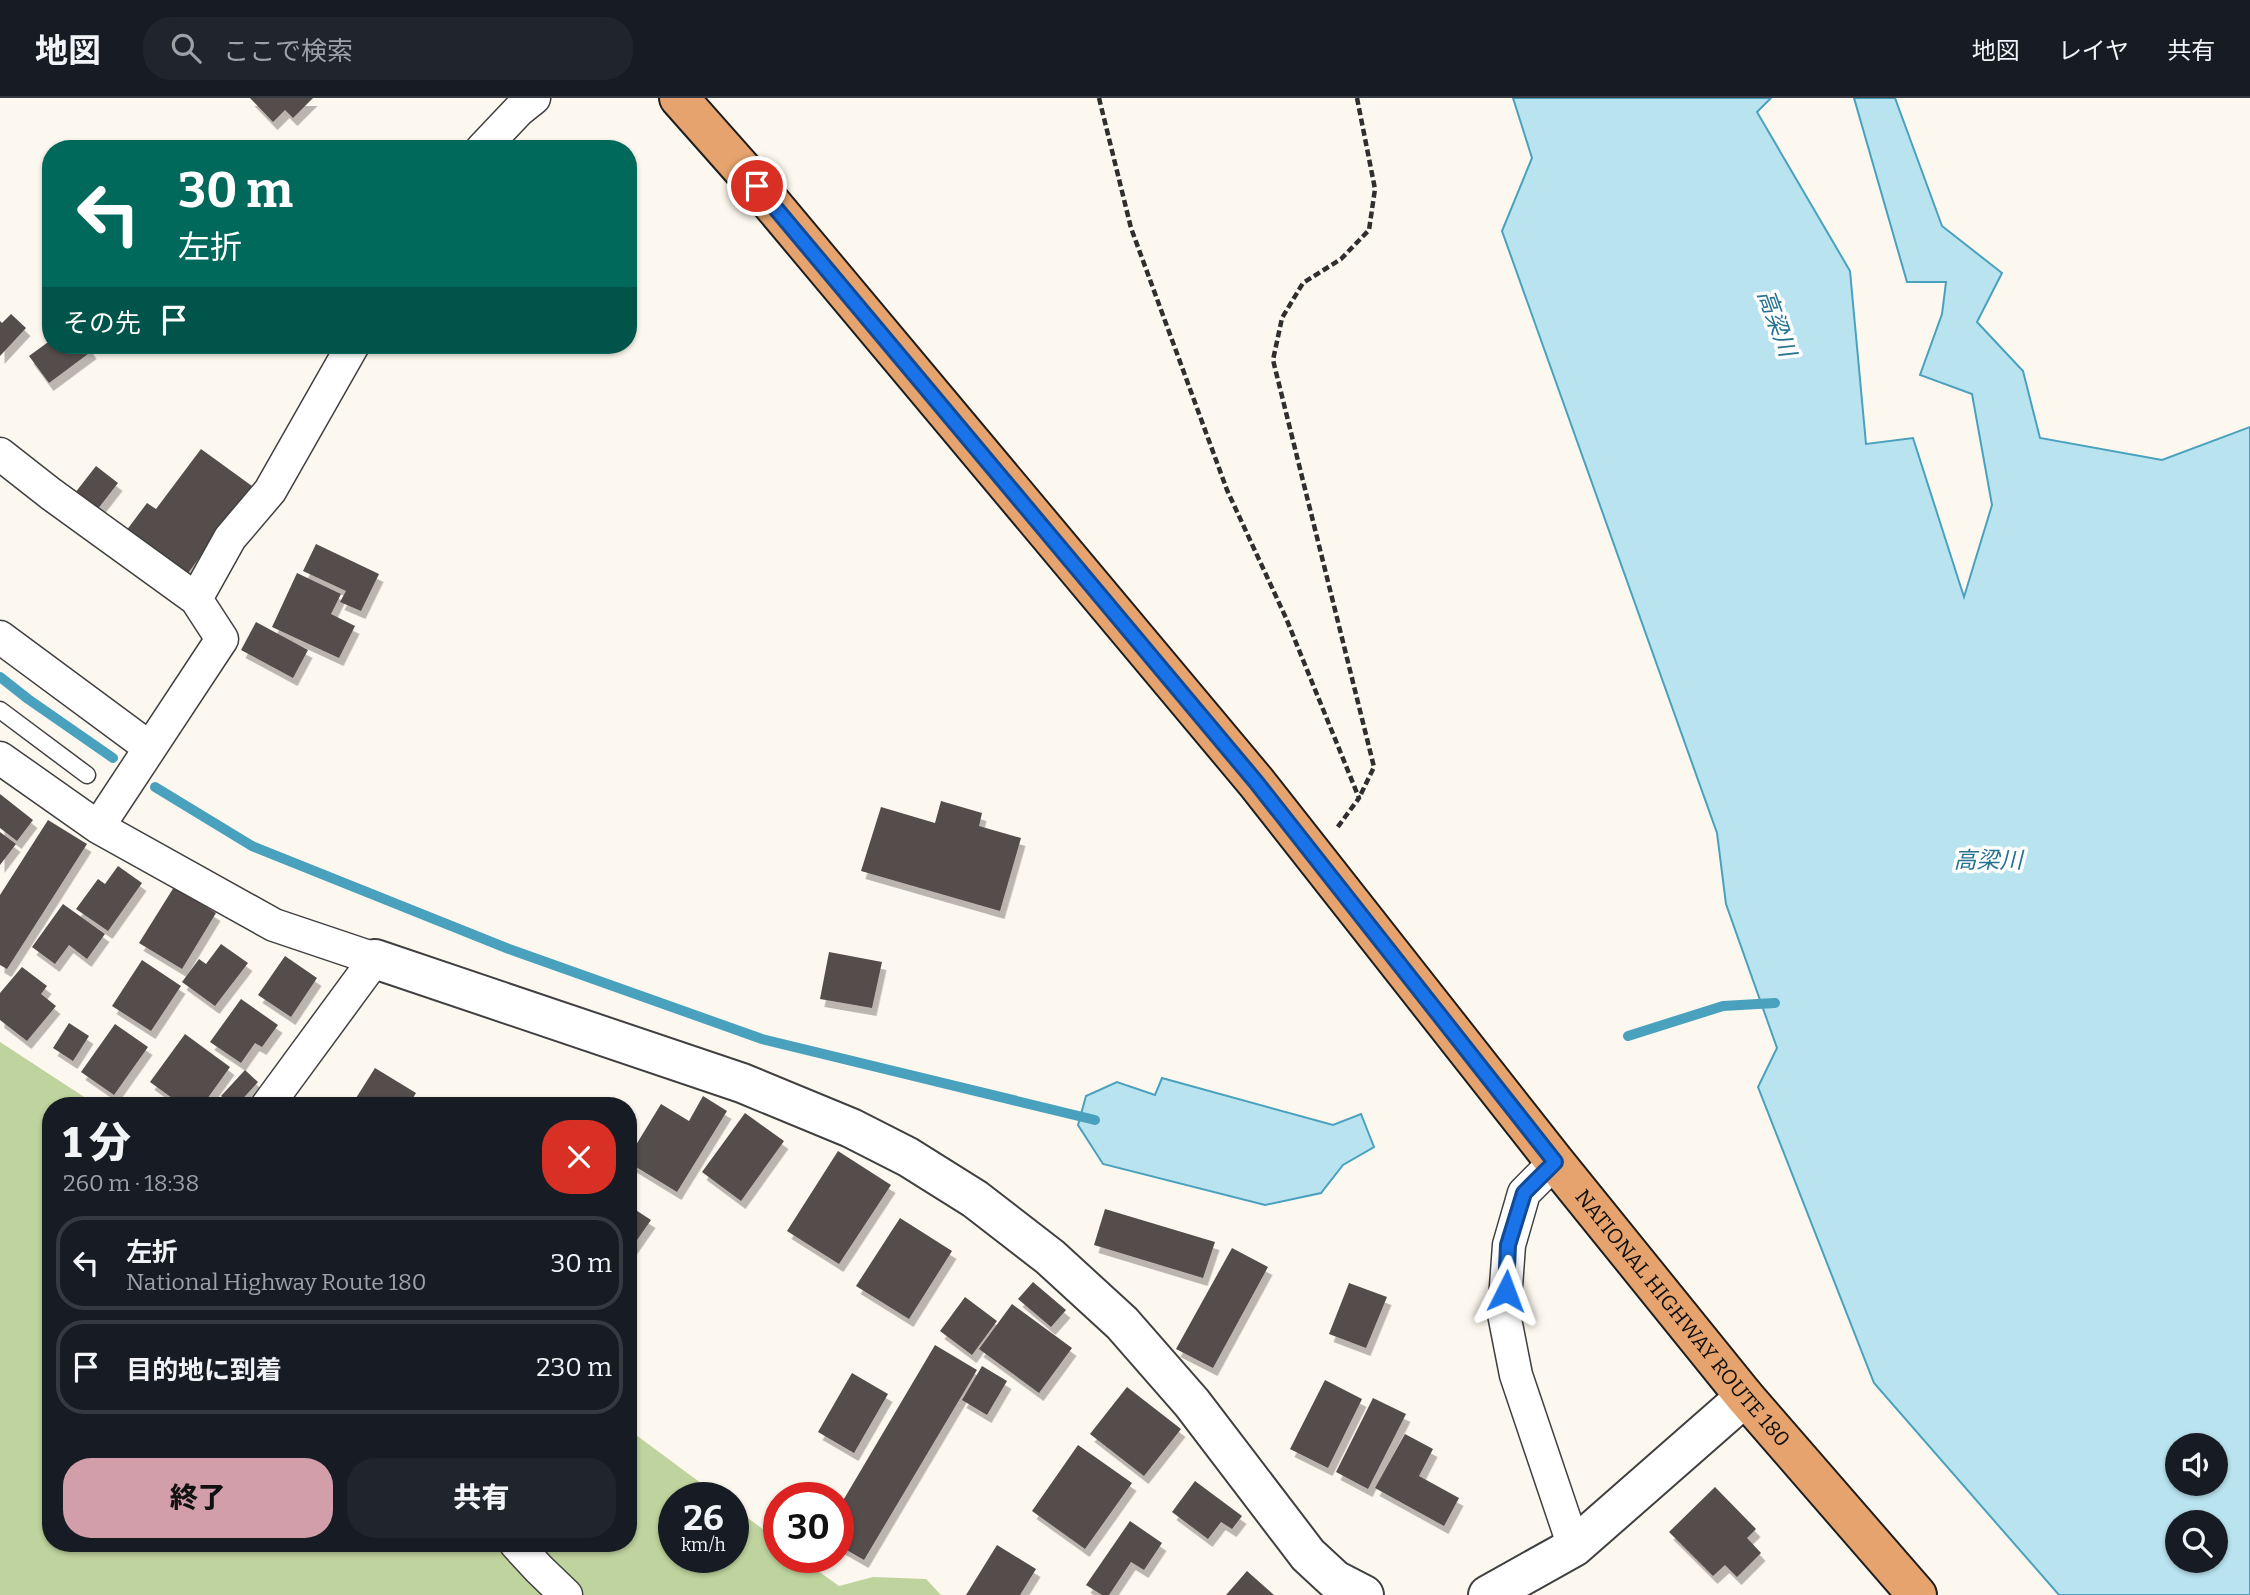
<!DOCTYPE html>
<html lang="ja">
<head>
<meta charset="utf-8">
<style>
	:root { --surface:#171b24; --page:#20242c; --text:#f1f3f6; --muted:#9ea1a6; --line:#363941; --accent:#d29eaa }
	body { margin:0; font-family:Bitter,"Noto Sans JP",serif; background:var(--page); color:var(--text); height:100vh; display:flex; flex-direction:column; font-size:26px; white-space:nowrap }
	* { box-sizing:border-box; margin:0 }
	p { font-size:23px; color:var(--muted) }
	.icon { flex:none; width:38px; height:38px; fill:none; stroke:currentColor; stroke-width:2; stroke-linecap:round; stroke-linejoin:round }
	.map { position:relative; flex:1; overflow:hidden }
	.drawer { position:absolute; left:42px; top:999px; width:595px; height:455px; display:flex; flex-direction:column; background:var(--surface); border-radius:28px; box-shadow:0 2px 5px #0004 }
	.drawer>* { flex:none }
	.top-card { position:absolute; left:42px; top:42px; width:595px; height:214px; border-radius:28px; box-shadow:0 2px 5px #0004; background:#00695c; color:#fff; overflow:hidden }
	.buttons { position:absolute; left:2165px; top:1335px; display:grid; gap:14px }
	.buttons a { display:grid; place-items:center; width:63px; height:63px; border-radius:50%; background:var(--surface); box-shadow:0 2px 5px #0004; font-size:35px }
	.speed { position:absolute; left:658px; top:1384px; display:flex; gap:14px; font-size:35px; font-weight:700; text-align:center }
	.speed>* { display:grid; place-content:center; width:91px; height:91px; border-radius:50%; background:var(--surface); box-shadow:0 2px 5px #0004; line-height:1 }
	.speed small { font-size:18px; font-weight:400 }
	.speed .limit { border:10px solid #d22; background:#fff; color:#111 }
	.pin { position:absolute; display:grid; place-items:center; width:60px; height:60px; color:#fff; margin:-30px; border:4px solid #fff; border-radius:50%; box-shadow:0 2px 7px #0007 }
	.me { position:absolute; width:77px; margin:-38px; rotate:3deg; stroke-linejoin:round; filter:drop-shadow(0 0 5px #0008) }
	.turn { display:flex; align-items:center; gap:24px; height:147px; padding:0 21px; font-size:32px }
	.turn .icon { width:91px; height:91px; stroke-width:2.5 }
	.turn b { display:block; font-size:49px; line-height:60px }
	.then { display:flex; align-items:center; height:66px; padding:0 21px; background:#0003; gap:14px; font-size:26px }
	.round { display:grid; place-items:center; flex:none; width:74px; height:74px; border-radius:28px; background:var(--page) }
	.overview { display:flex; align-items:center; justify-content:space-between; height:119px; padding:0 21px }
	h1 { font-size:42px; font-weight:800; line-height:52px }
	.primary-button { display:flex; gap:14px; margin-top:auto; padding:14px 21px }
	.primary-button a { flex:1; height:80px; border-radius:28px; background:var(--accent); color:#111; font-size:28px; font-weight:800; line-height:80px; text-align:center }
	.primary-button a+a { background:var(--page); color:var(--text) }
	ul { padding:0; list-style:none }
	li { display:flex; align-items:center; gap:21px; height:94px; margin:0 14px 10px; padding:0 7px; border:4px solid var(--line); border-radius:28px }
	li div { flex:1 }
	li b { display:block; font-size:26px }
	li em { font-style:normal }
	header { display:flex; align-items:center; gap:42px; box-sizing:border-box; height:98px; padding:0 35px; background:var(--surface); border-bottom:2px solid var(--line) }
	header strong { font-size:33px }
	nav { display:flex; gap:38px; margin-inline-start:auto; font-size:24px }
	.search { width:490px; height:63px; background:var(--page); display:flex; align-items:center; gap:18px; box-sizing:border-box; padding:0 24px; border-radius:28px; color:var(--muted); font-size:26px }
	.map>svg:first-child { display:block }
</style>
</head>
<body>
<header>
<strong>地図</strong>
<div class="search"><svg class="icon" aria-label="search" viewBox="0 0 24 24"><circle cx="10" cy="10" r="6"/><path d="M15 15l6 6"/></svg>ここで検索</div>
<nav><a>地図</a><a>レイヤ</a><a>共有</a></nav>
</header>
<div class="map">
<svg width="2250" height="1497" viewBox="0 0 2250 1497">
	<defs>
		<filter id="shadow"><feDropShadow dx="4.5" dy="8" stdDeviation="0" flood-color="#0004"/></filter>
	</defs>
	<rect width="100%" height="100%" fill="#fdf8ef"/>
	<path fill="#bed39d" d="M0 944 98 1008H51V1446H628V1331L721 1400H674V1460H733V1409L779 1443V1460H800L839 1488 873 1479 926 1481 941 1497H0Z"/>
	<path fill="#b9e3ef" stroke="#49a1be" stroke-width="2" fill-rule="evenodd" d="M1513 0H1771L1757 14 1850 173 1866 346 1913 340 1964 499 1992 407 1972 296 1920 277 1942 216 1946 184H1907L1854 0H1895L1942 128 2002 175 1977 224 2023 273 2040 340 2162 362 2250 329V1497H2059L1874 1285 1758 989 1777 950 1726 806 1717 735 1502 133 1532 60ZM2177 1348H2216V1386H2177ZM2177 1424H2216V1463H2177Z
		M1162 980 1333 1027 1361 1016 1374 1049 1343 1067 1321 1095 1265 1107 1103 1066 1078 1027 1086 998 1117 984 1155 997Z"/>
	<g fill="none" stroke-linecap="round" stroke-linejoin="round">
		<path stroke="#49a1be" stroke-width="10" d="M0 579 28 601 113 660
			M155 689 252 748 509 851 762 941 1095 1022
			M1628 938 1723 908 1775 905"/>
	</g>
	<path fill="#554d4b" filter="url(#shadow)" d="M250 0H313L293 20 285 12 273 24Z
		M11 216 26 230 0 258V223L2 225Z
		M51 242V247H88L92 253 49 285 29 258Z
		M201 351 252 388 183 482 123 437 147 405 156 411Z
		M96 368 118 385 97 412 75 395Z
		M316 446 379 476 361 513 340 504 346 493 303 473Z
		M297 475 341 496 331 516 355 528 339 560 272 529Z
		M256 524 308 552 293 580 241 552Z
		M0 696 33 722 17 743 0 730Z
		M941 703 982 715 979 728 1021 740 1000 813 861 773 881 709 935 725Z
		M48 722 87 746 7 871 0 867V797Z
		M0 734 16 746 0 767Z
		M118 768 142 785 108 833 76 811 98 781 105 786Z
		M174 789 216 815 182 871 139 845Z
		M63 806 105 836 87 861 69 847 55 866 32 849Z
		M221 846 248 865 215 908 182 884 199 861 206 866Z
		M829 854 882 864 872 910 820 901Z
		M285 858 317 880 291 919 258 897Z
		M142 862 181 888 151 933 112 908Z
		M22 869 47 888 41 896 56 908 27 943 0 922V895Z
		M241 901 278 927 262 949 255 945 241 965 210 944Z
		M69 925 89 938 73 963 53 950Z
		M115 926 148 949 114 997 81 974Z
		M185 936 230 969 202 1008H183L150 984Z
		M375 970 416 995 408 1008H351Z
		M245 972 258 984 236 1008H232L221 998Z
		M703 998 727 1013 677 1094 628 1064V1060L661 1006 689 1023Z
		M745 1015 784 1043 741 1103 702 1074Z
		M838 1053 891 1087 839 1166 787 1133Z
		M628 1107 651 1122 628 1155Z
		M1105 1111 1215 1144 1203 1180 1094 1147Z
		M900 1120 952 1153 909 1221 856 1188Z
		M1232 1150 1268 1169 1213 1270 1176 1251Z
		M1033 1184 1066 1212 1051 1229 1018 1201Z
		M1349 1185 1387 1199 1366 1250 1329 1236Z
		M965 1199 997 1223 972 1257 940 1233Z
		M1012 1206 1072 1250 1039 1295 979 1251Z
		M935 1247 977 1272 864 1462 838 1447V1411Z
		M982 1268 1007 1283 987 1317 962 1302Z
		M852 1275 888 1296 854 1355 818 1334Z
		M1325 1282 1362 1301 1328 1370 1290 1351Z
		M1127 1289 1181 1331 1144 1378 1090 1336Z
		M1373 1300 1406 1316 1368 1391 1336 1374Z
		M1405 1336 1433 1351 1419 1378 1459 1400 1444 1428 1375 1390Z
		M1078 1347 1132 1385 1085 1451 1032 1413Z
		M1195 1383 1242 1418 1232 1431 1221 1424 1208 1441 1172 1414Z
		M1715 1389 1756 1431 1747 1440 1761 1455 1737 1479 1725 1467 1713 1478 1669 1434Z
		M1130 1423 1162 1445 1144 1472 1131 1464 1109 1497H1102L1086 1487Z
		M997 1447 1036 1471 1020 1497H966Z
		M1247 1473 1274 1497H1226Z"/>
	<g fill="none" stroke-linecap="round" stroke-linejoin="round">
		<defs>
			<path id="service" d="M0 612 87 677"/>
			<path id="minor" d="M482 51 519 12 534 0
				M0 356 51 396 196 501 222 541 98 729
				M196 501 230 440 270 393 353 247
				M0 539 150 650
				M0 660 98 729 274 827 375 861 267 1008
				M1555 1064 1524 1095 1509 1147 1504 1216 1516 1277 1574 1449
				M516 1446 539 1471 566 1497"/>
			<path id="tertiary" d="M375 861 742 985 851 1030 908 1059 975 1101 1050 1159 1122 1225 1192 1305 1308 1457 1335 1482 1364 1497
				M1488 1497 1574 1449 1745 1299"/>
			<g id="trunk">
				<path id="s1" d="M679 0 757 88 1256 684 1555 1064 1745 1299 1917 1497"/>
			</g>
		</defs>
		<use href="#service" stroke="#404040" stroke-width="19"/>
		<use href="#minor" stroke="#404040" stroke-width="35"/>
		<use href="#tertiary" stroke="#404040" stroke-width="42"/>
		<use href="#trunk" stroke="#1e1e1e" stroke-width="42"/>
		<path stroke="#2f2f2f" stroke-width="4.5" stroke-dasharray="7 3.5" stroke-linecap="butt" d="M1099 0 1131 130 1227 392 1286 520 1359 700 1337 730
			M1357 0 1375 91 1369 132 1341 161 1303 185 1282 220 1273 262 1374 669 1359 700"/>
		<use href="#service" stroke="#fff" stroke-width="16"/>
		<use href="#minor" stroke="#fff" stroke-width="32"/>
		<use href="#tertiary" stroke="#fff" stroke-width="38"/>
		<use href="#trunk" stroke="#e6a36d" stroke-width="38"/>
	</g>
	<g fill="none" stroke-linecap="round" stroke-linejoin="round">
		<defs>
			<path id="route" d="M757 88 1256 684 1555 1064 1524 1095 1508 1147 1506 1193"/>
		</defs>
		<use href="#route" stroke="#114b97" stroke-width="18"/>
		<use href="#route" stroke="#1a73e8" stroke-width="12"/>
	</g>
	<g text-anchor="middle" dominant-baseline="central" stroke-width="7" stroke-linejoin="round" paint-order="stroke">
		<g font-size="21" fill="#0d0d0d" stroke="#fff">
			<text stroke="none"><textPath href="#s1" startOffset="1580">NATIONAL HIGHWAY ROUTE 180</textPath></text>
		</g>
		<g font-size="23" font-style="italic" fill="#257291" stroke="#fff">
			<text transform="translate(1777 225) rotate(70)">高梁川</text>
			<text x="1988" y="762">高梁川</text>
		</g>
	</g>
</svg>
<div class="buttons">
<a><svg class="icon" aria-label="sound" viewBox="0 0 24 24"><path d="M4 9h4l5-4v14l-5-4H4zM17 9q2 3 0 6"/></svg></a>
<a><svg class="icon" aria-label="search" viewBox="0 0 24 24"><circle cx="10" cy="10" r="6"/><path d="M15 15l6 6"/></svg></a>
</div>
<div class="speed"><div>26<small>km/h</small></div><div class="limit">30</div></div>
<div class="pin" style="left:757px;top:88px;background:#d93025"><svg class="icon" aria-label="arrive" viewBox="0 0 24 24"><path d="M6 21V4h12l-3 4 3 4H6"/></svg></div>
<svg class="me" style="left:1506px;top:1193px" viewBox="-20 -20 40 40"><path d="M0-17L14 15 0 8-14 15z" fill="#1a73e8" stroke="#fff" stroke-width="4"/></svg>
<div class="top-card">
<div class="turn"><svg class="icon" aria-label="left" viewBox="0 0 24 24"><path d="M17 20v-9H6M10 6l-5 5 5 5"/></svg><div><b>30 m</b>左折</div></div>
<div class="then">その先<svg class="icon" aria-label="arrive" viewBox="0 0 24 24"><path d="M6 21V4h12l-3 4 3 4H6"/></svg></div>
</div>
<section class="drawer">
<div class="overview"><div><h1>1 分</h1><p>260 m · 18:38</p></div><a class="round" style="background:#d93025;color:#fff"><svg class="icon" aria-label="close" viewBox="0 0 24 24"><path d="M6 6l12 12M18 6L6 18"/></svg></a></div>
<ul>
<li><svg class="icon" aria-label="left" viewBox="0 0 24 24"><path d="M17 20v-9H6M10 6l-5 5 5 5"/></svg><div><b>左折</b><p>National Highway Route 180</p></div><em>30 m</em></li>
<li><svg class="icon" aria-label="arrive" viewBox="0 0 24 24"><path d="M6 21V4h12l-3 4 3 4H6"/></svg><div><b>目的地に到着</b></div><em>230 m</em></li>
</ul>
<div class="primary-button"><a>終了</a><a>共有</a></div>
</section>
</div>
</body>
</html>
